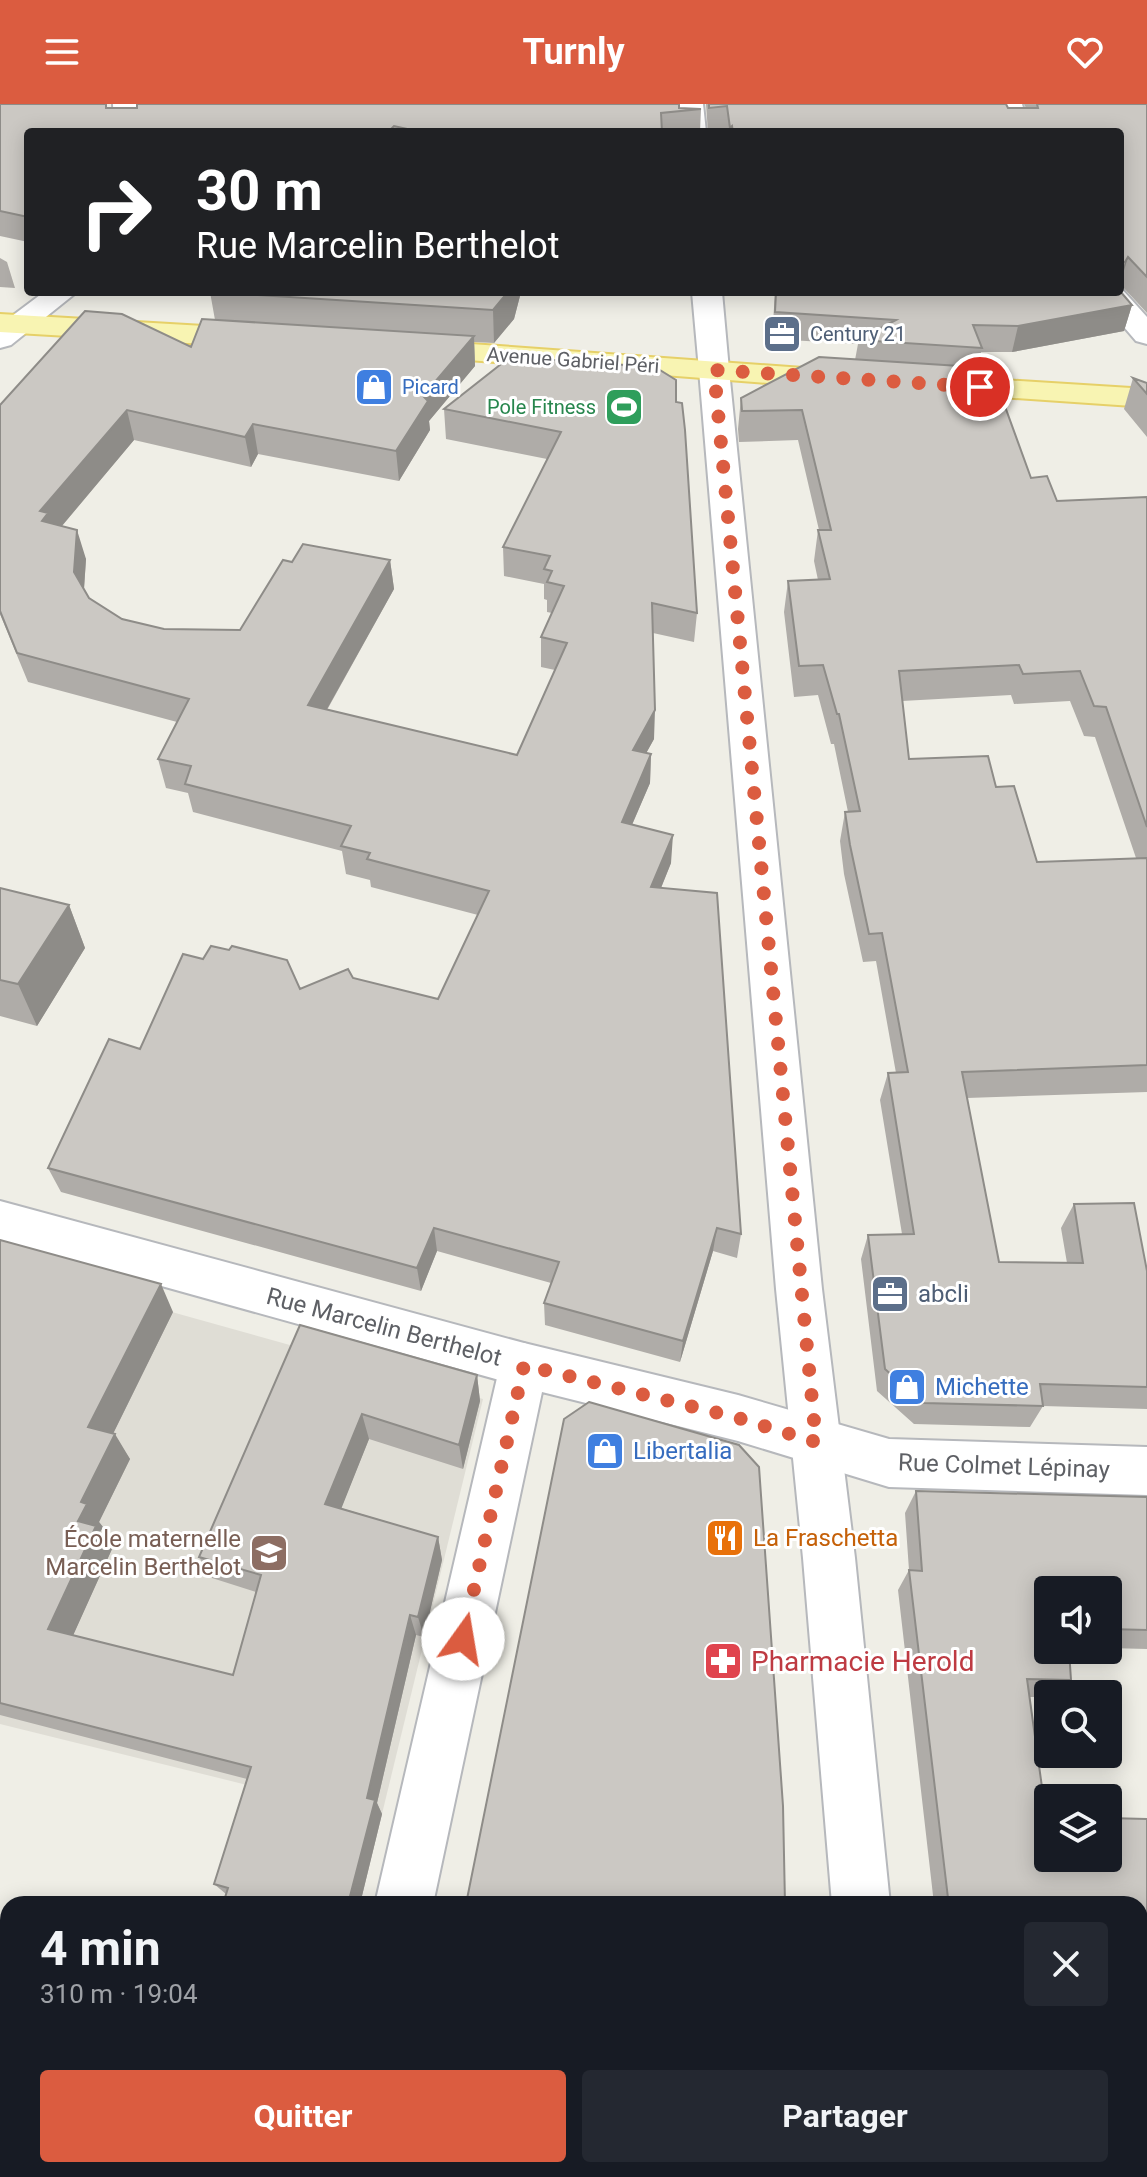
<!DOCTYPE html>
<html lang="fr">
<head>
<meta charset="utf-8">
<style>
	:root { --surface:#171b24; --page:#242831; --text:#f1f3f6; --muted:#9ea1a6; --accent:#db5c40 }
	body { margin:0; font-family:Roboto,sans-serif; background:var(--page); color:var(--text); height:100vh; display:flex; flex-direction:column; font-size:30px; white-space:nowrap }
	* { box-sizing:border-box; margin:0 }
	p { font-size:26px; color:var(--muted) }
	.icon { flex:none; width:44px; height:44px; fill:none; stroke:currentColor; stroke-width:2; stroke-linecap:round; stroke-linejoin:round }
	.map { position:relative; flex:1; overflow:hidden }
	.sheet { position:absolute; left:0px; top:1792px; width:1148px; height:282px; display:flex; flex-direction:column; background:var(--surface); border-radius:24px 24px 0 0; box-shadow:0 4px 20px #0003 }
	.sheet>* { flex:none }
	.guide { position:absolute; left:24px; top:24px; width:1100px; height:168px; border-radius:8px; box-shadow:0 4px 20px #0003; background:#202124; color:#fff; overflow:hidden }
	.controls { position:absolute; left:1034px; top:1472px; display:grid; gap:16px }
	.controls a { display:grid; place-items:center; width:88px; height:88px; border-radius:8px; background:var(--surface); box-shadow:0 4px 20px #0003; font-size:40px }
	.pin { position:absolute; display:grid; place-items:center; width:68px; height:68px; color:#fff; margin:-34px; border:4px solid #fff; border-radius:50%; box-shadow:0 2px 8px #0007 }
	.me { position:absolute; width:88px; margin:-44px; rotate:13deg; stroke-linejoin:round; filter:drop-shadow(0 0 6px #0008) }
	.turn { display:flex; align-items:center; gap:28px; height:168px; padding:0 40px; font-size:36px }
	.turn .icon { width:104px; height:104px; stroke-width:2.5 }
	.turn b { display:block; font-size:56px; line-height:68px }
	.round { display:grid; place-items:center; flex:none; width:84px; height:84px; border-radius:8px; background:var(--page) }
	.overview { display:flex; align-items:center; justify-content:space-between; height:136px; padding:0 40px }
	h1 { font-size:48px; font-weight:700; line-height:60px }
	.cta { display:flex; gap:16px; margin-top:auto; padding:16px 40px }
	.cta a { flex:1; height:92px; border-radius:8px; background:var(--accent); color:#fff; font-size:32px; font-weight:700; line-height:92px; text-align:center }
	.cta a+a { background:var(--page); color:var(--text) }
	header { display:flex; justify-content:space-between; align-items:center; height:104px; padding:0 40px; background:var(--accent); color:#fff; font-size:36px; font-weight:700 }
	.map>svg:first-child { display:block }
</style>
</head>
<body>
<header><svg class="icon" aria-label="menu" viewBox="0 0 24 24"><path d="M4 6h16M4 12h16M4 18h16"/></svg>Turnly<svg class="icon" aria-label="heart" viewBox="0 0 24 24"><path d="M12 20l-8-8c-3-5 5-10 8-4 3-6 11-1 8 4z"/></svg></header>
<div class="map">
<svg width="1147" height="2073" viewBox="0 0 1147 2073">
	<rect width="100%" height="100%" fill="#efeee6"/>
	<path fill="#dfddd5" d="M0 1160 483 1295 381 1714 0 1620Z"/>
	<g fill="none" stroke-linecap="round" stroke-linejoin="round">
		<defs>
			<path id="pedestrian" d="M0 1097 524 1239 541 1246 548 1261 541 1276 524 1283 0 1137Z"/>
			<path id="minor" d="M113 0H139L140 28H114Z
				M677 0H703L706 28H680Z
				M996 0H1022L1030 28H1004Z
				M1120 183 1147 213V240L1136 237 1094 188H1120Z
				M44 188H77L11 241 0 244V221Z
				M692 188H722L729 266 725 272 714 275 703 272 699 266Z
				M524 1239 738 1291 889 1335 1147 1343V1391L889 1383 738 1337 542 1288 433 1800H375L500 1261 507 1246Z
				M314 2066H376L374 2073H312Z"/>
			<path id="tertiary" d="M714 257 725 260 729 266 822 1185 855 1454 890 1800H832L803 1454 776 1185 699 266 703 260Z
				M854 2066H916L917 2073H855Z"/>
			<path id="primary" d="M0 210 255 225 266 228 270 234 266 240 255 243 0 228Z
				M415 236 845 267 856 270 860 276 856 282 845 285 404 251 400 245 404 239Z
				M938 272 1147 285V303L927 288 923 281 927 274Z"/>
		</defs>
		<use href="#pedestrian" stroke="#b6b8bc" stroke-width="4"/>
		<use href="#minor" stroke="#b6b8bc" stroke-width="4"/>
		<use href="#tertiary" stroke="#b6b8bc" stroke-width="4"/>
		<use href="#primary" stroke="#e6d068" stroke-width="4"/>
		<use href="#pedestrian" fill="#fff" fill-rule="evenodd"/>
		<use href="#minor" fill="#fff" fill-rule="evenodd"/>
		<use href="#tertiary" fill="#fff" fill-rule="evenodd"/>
		<use href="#primary" fill="#f8f4b2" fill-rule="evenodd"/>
	</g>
	<path fill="#afaca8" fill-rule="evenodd" d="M0 0 111 4 701 5 700 28H28V138L0 132Z
		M706 0H1006L1008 4H1026L1024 0H1147V209L1120 180V28H708Z
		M0 154 7 158 15 184 0 183Z
		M210 188H521L514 215 494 239 474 238 475 262 429 317 430 326 399 377 258 350 251 363 134 336 62 422 86 455 84 486 89 494 122 515 164 525 240 526 292 458 390 456 394 485 327 606 517 651 555 566 541 563V533L552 509 547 508V496L544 495V480L504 472 503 443 547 355 446 335 444 305 676 298 697 509 694 538 653 529 654 635 646 649 651 650 650 679 632 721 671 759 661 784 741 1130 737 1154 713 1147 680 1258 545 1221 544 1199 551 1179 437 1147 421 1187 61 1088 48 1064 140 945 300 885 353 874 438 895 478 811 371 783 370 776 346 770 342 747 193 708 188 689 166 684 158 655 177 618 28 578 0 510V301L191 243 215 216Z
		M775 188H1120L1132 201 1124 227 1012 248H981L977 264 1031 374 1057 397 1147 393V988L967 994 999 1158 1067 1159 1061 1124 1074 1100 1147 1167V1305L1043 1302 1030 1323 914 1320 877 1287 861 1155 868 1131 902 1130 880 996 888 969H896L876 857 863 858 844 770 840 737 845 708H848L834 640H831L818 591 794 593 784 508 788 477 818 476 814 457 818 426H819L798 336 739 338 738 325 741 294 855 256 858 240 772 235ZM1011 591 1014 600 1070 597 1084 632 1095 633 1136 754 1037 758 996 683 909 655 902 597Z
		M1133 274 1147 279V333L1124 305Z
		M0 784 69 801 85 844 37 922 0 912Z
		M0 1136 173 1208 113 1330 130 1355 99 1418 103 1423 100 1428 112 1445 73 1531 233 1571 256 1488 212 1474 199 1453 300 1221 477 1271 480 1297 463 1365 369 1335 341 1404 438 1433 442 1456 424 1533 416 1531 377 1699 382 1710 360 1800H223L226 1790 214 1780 247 1675 0 1611Z
		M916 1387 1147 1393V1545L1108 1544V1486H1048V1546H1069L1071 1576 1058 1590H1048V1593H1030L1046 1712H1048V1754H1108V1714L1147 1715V1984L1146 1986 1147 1987V2073H1056L1055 2066H1140V1800H934L898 1486 909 1466 905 1409Z"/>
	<path fill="#8e8c88" d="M1128 153 1120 180V174L1125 158Z
		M508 188H521L514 215 494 239 493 206Z
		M1132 201 1124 227 1012 248 1018 222Z
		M474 232 475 262 429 317 430 326 399 377 396 347 423 292Z
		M127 306 134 336 55 430 51 447 40 407Z
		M253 320 258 350 251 363 245 333Z
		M77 426 86 455 83 498 74 468Z
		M390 456 394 485 313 630 308 601Z
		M655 606 654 635 632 675 633 646Z
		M651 650 650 679 621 746 622 718Z
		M673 731 671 759 650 811 651 783Z
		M69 801 85 844 37 922 18 880Z
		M434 1124 437 1147 421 1187 417 1164Z
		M717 1124 713 1147 680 1258 683 1237Z
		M161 1180 173 1208 104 1348 88 1323Z
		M477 1271 480 1297 463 1365 459 1341Z
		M362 1310 369 1335 334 1423 325 1400Z
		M115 1330 130 1355 99 1418 103 1423 100 1428 112 1445 67 1545 48 1525 78 1417 81 1398Z
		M438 1433 442 1456 424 1533 418 1513Z
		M410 1511 416 1531 377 1699 382 1710 360 1800H348L367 1694Z
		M287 2066H299L297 2073H285Z"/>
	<path fill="#cbc8c3" stroke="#8e8c88" stroke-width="2" d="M0 0H106V4H137V0H679V4L701 5 661 9 662 28H421L394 22 388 28H28V113L0 107Z
		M709 0H1006L1008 4H1038L1037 0H1147V173L1128 153 1125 158H1120V28H733L732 22 730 24 727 2 709 4Z
		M1120 187 1132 201 1018 222 973 221 982 244 858 236 896 216 775 208 776 188H1120Z
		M210 188H508L493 206Z
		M85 207 122 210 191 243 202 215 474 232 423 292 428 297 396 347 253 320 245 333 127 306 40 407 48 409 42 417 77 426 74 468 89 494 122 515 164 525 240 526 283 456 292 458 303 440 390 456 308 601 517 651 567 539 541 533 564 482 547 478 552 467 544 465 550 452 503 443 561 328 444 305 510 253 655 263 676 276V298L682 299 685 326 697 509 652 499 655 606 633 646 651 650 622 718 673 731 651 783 717 789 741 1130 717 1124 683 1237 544 1199 559 1158 434 1124 417 1164 48 1064 109 935 140 945 183 850 203 855 211 842 229 846 232 842 287 856 300 885 348 865 353 874 438 895 489 787 367 755 370 749 341 742 351 722 185 680 191 662 158 655 189 595 17 549 0 507V301Z
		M819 253 991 264 1031 374 1047 372 1057 397 1147 393V723L1106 603 1094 602 1080 567 1023 570 1019 561 899 567 909 655 988 652 996 683 1014 682 1037 758 1147 754V961L962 968 999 1158 1083 1159 1074 1100 1134 1099 1147 1167V1283L1040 1280 1043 1302 923 1299 885 1265 868 1131 914 1130 888 969 908 968 882 829 869 830 850 741 845 708 860 707 839 610H837L823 561 799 562 788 477 830 475 818 426H831L802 306 742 307 741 294Z
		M1133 274 1147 279V290Z
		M0 784 69 801 18 880 0 876Z
		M0 1136 161 1180 88 1323 115 1330 81 1398 87 1400 78 1417 96 1422 48 1525 233 1571 261 1471 199 1453 300 1221 477 1271 459 1341 362 1310 325 1400 438 1433 418 1513 410 1511 367 1694 375 1696 348 1800H223L228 1784 214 1780 251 1663 0 1599Z
		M589 1298 739 1341 759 1363 783 1702 785 1800H466L564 1315Z
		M916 1387 1147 1393V1526L1108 1525V1486H1048V1546H1069L1071 1576 1027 1575 1046 1712H1048V1754H1108V1714L1147 1715V1984L1146 1986 1147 1987V2073H1075L1074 2066H1140V1800H954L948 1794 909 1466 922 1467Z
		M0 1937 8 1939V2066H287L285 2073H0Z
		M411 2066H810V2073H410Z"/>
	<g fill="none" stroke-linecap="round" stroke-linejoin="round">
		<path stroke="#db5c40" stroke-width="14" stroke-dasharray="0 25.2" d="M463 1535 524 1261 738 1314 816 1338 714 266 980 283"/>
	</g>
	<defs>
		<symbol id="office-square" viewBox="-11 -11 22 22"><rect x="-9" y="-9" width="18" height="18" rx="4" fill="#5c6f8a" stroke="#fff"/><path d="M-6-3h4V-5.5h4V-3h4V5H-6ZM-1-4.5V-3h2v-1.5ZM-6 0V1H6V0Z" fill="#fff"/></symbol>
		<symbol id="shop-square" viewBox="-11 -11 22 22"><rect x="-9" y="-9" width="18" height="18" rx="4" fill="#3f7fe0" stroke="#fff"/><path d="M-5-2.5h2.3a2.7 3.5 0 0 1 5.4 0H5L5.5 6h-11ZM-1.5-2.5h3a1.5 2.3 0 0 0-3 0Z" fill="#fff"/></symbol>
		<symbol id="stadium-square" viewBox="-11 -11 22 22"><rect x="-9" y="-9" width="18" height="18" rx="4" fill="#2e9e5b" stroke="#fff"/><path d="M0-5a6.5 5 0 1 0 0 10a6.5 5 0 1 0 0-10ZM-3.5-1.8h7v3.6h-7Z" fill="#fff"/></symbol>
		<symbol id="restaurant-square" viewBox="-11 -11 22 22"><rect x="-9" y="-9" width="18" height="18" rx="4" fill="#e8710a" stroke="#fff"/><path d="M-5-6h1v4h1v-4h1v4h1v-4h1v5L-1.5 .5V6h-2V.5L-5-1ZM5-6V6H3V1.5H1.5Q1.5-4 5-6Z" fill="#fff"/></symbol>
		<symbol id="school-square" viewBox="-11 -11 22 22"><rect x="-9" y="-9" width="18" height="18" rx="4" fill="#8d6e63" stroke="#fff"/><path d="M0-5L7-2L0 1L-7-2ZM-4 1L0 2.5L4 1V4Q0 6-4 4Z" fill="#fff"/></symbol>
		<symbol id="pharmacy-square" viewBox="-11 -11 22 22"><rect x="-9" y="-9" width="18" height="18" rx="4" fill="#e0444e" stroke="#fff"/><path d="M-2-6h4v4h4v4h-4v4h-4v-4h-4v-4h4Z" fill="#fff"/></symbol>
	</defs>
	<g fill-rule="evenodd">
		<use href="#office-square" x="760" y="208" width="44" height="44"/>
		<use href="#shop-square" x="352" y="261" width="44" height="44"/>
		<use href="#stadium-square" x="602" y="281" width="44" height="44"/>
		<use href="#office-square" x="868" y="1168" width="44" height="44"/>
		<use href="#shop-square" x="885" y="1261" width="44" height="44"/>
		<use href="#shop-square" x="583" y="1325" width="44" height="44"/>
		<use href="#restaurant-square" x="703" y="1412" width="44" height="44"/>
		<use href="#school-square" x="247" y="1427" width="44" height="44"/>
		<use href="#pharmacy-square" x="701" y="1535" width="44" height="44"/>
	</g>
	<g text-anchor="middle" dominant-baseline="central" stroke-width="6" stroke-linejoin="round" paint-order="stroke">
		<g font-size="20" fill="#4e5e75" stroke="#fff" text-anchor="start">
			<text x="810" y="230">Century 21</text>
		</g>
		<g font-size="20" fill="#5e6065" stroke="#fff">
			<text transform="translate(573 256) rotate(4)">Avenue Gabriel Péri</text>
		</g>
		<g font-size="20" fill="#366cbe" stroke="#fff" text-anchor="start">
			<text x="402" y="283">Picard</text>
		</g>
		<g font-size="20" fill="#27864d" stroke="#fff" text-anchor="end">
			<text x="596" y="303">Pole Fitness</text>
		</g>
		<g font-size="24" fill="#4e5e75" stroke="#fff" text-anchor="start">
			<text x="918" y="1190">abcli</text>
		</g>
		<g font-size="24" fill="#5e6065" stroke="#fff">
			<text transform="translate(384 1223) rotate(15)">Rue Marcelin Berthelot</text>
			<text transform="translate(1004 1362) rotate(2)">Rue Colmet Lépinay</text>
		</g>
		<g font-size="24" fill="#366cbe" stroke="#fff" text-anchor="start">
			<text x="935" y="1283">Michette</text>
			<text x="633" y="1347">Libertalia</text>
		</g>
		<g font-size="24" fill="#c56008" stroke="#fff" text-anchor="start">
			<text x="753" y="1434">La Fraschetta</text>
		</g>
		<g font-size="24" fill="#785e54" stroke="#fff" text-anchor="end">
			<text x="241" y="1435">École maternelle<tspan x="241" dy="28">Marcelin Berthelot</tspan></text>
		</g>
		<g font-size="28" fill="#be3a42" stroke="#fff" text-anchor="start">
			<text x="751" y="1557">Pharmacie Herold</text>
		</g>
	</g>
</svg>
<div class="controls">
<a><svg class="icon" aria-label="sound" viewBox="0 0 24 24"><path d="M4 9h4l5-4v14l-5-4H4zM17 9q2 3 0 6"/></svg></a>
<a><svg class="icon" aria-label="search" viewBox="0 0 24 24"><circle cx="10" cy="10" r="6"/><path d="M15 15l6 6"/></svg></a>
<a><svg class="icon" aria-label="layers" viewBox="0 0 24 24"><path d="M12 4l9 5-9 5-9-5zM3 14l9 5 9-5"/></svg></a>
</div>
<div class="pin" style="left:980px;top:283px;background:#d93025"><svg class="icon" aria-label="arrive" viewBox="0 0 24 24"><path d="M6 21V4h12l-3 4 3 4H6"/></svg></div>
<svg class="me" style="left:463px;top:1535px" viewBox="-20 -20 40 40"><circle r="19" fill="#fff"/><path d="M0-13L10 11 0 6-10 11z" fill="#db5c40"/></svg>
<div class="guide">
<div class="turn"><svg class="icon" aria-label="right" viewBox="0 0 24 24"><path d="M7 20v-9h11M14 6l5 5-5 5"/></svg><div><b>30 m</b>Rue Marcelin Berthelot</div></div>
</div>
<section class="sheet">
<div class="overview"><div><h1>4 min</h1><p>310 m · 19:04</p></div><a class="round"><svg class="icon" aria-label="close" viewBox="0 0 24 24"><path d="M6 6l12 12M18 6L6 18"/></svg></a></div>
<div class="cta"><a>Quitter</a><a>Partager</a></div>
</section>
</div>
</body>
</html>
